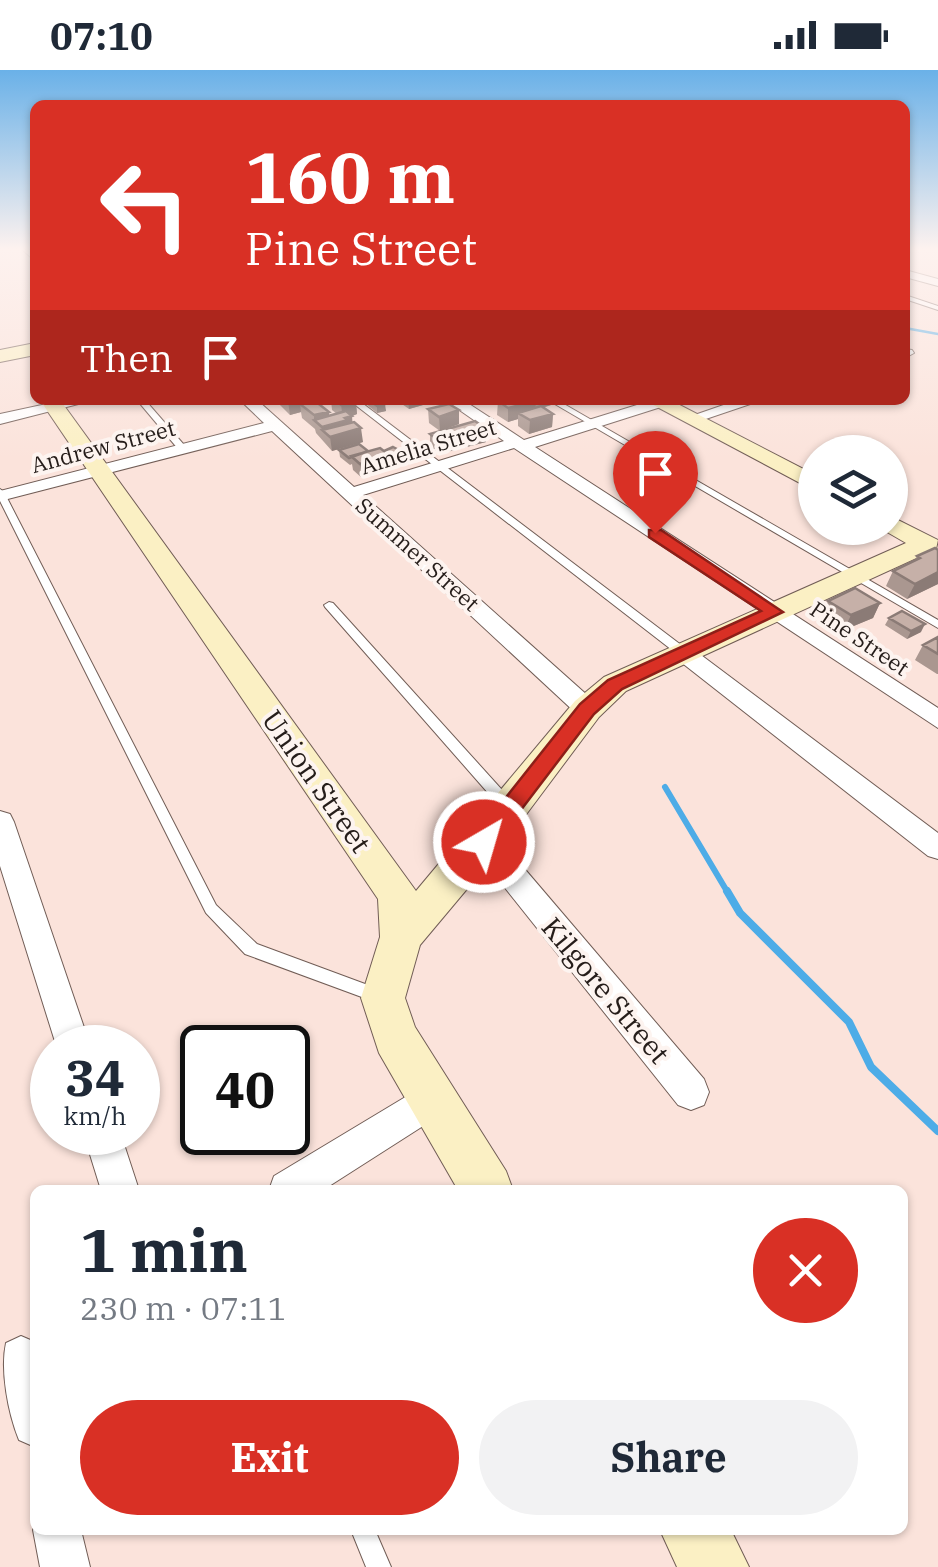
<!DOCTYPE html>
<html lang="en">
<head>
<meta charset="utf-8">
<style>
	:root { --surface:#fff; --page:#f2f2f3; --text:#1f2937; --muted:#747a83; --accent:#d93025 }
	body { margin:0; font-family:"IBM Plex Serif",serif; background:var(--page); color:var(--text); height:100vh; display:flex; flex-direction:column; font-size:38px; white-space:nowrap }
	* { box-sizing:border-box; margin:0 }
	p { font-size:32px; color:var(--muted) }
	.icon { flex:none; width:55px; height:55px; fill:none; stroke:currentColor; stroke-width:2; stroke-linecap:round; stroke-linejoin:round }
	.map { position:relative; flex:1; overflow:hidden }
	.panel { position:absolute; left:30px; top:1115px; width:878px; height:350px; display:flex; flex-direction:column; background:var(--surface); border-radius:15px; box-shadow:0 2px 8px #0004 }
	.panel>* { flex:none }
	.top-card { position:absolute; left:30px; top:30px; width:880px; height:305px; border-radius:15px; box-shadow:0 2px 8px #0004; background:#d93025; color:#fff; overflow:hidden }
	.fabs { position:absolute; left:798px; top:365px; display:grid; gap:20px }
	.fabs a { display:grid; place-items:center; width:110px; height:110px; border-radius:50%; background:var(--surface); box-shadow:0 2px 8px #0004; font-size:50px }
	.speed { position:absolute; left:30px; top:955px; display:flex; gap:20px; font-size:50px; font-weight:700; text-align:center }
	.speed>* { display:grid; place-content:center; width:130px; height:130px; border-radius:50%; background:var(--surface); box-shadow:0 2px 8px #0004; line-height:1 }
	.speed small { font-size:25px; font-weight:400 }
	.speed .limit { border:5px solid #111; border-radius:15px; background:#fff; color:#111 }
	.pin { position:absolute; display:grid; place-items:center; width:85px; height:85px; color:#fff; margin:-102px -42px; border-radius:50% 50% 50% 0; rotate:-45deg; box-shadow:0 0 10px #0007 }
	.pin .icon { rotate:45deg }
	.me { position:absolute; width:110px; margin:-55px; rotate:38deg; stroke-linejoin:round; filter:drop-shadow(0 0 8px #0008) }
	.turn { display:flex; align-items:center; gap:35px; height:210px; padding:0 50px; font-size:45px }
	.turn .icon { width:130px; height:130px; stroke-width:2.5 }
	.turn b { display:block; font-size:70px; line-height:85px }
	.then { display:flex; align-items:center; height:95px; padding:0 50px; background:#0003; gap:20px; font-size:38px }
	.round { display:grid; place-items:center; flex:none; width:105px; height:105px; border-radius:52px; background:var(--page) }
	.head { display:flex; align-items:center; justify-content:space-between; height:170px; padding:0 50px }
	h1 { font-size:60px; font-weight:700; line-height:75px }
	.cta { display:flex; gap:20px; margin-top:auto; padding:20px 50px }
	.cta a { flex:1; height:115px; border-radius:60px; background:var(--accent); color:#fff; font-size:40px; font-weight:700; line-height:115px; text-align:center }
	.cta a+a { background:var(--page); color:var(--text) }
	.status { display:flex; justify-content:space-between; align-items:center; height:70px; padding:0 50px; background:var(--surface); direction:ltr }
	.status svg { height:28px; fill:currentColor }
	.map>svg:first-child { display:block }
</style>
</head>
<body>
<div class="status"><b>07:10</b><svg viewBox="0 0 49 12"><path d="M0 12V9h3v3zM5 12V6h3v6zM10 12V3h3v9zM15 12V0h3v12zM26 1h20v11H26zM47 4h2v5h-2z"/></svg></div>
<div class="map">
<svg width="938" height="1497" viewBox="0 0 938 1497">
	<rect width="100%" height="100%" fill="#fbe3db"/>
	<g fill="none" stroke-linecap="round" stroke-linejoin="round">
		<path stroke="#4dace7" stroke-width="2.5" d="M905 258 938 264"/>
		<path stroke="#4dace7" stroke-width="6" d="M665 717 728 823"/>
		<path stroke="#4dace7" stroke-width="8" d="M727 821 740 843 849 952 871 997 938 1061"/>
		<defs>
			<path id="lane" d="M905 225 938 236V240L905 229Z
				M137 330H145L185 376V380H179Z
				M349 330H358L689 581V587H681Z
				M548 330H557L938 550V558Z
				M0 419 4 422 216 835 257 874 384 921 386 926 384 931 378 933 245 884 206 843 0 431Z
				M329 532 333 533 513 732 515 736 513 740H503L325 537 324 535Z
				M351 1460H375L391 1497H366Z"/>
			<path id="street" d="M23 180H33L35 191Z
				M905 200 938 209V216L905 207Z
				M905 279 912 280 914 283 905 288Z
				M65 330H94L0 354V344Z
				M240 330H257L354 417 504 371 445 330H463L524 370 653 330H664V336L535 377 938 638V658L514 378 363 425 596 633 599 639 596 645H578L272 361 0 431V421L264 353Z
				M738 330H762L691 354 683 349Z
				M685 577 693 579 938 763V789L928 786 677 589 674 584 677 579Z
				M0 741 10 744 14 752 91 978H57L0 796Z
				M484 760 494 763 704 1009 709 1022 704 1035 691 1040 678 1035 474 779 470 771 474 763Z
				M432 1011 445 1016 450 1029 445 1042 323 1120H269L274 1106Z
				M83 1062H120L139 1120H101Z
				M21 1266 35 1272V1377L19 1370C8 1343 0 1300 6 1273Z
				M35 1454V1460H81L90 1497H40L33 1460Z"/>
			<path id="secondary" d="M35 273V285L0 292V280Z
				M40 330H60L416 821 575 631 604 607 906 473 880 458H890V446L938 470 936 479 626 621 599 647 498 782 420 875 405 928 415 957 506 1101 513 1120H458L379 983 361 928 380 867 378 829Z
				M644 330H670L815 405V421Z
				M660 1460H731L749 1497H677Z"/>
		</defs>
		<use href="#lane" stroke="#715d56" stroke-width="2"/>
		<use href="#street" stroke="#715d56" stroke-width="2"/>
		<use href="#secondary" stroke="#715d56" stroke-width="2"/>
		<use href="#lane" fill="#fff" fill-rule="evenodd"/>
		<use href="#street" fill="#fff" fill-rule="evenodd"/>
		<use href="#secondary" fill="#fbf0c4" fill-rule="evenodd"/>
	</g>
	<path fill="#aa9790" d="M275 330H314L329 342V346L337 344 332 340 331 330 324 332 321 330H355L357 344 352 346V353L363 372 332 381 316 363 315 359 302 348 301 342 290 345Z
		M364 330H382L386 341 377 343 365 333Z
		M399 330H430V333L409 339 399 332Z
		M503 330H552L551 335 543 338 553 344 552 357 529 364 518 356V349L508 352 497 345 498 331Z
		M428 339 459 354 443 360 486 372 439 384 430 377V364L440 361 429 353Z
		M339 380 407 384 408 391 396 396 390 393V399L362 408 353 400 352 394 350 395 340 387Z
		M938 480V514L907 529 886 516 893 501 915 490 917 486Z
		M828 531 880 533 873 548 844 560 822 546Z
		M889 548 921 562 907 569 885 555Z
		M938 567V604H937L915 590 923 575Z"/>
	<path fill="#8b7b76" d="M286 330H314L300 334 301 342 290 345 288 331Z
		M408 330H430V333L409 339Z
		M541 330H552L551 335 540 338Z
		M356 331 357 344 352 346 353 360 361 358 363 372 332 381 330 367 314 350V345L329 342 330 355 343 348 341 335Z
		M536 331 535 344 518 343V349L508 352V338Z
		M385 334 386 341 377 343V336Z
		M459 340V354L440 361 439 347Z
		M553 344 552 357 529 364 530 350Z
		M486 359V372L439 384 438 370Z
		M407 384 408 391 396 396V389Z
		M389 385 390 399 362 408 360 394Z
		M938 502V514L907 529 915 514Z
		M880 533 873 548 844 560 851 545Z
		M925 554 921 562 907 569 911 561Z"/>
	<path fill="#c6b0a8" stroke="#8b7b76" stroke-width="2.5" d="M335 330H355L356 331 341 335Z
		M369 330H382L385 334 377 336Z
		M503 330H535L536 331 508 338 498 331Z
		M315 331 329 342 314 345 300 334Z
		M449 334 459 340 439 347 428 339Z
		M541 336 553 344 530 350 518 343Z
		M346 341 352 346 345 348 348 350 322 357 314 350Z
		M475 351 486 359 438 370 430 364Z
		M354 352 361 358 330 367 322 360Z
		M359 374 368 381 349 388 339 380Z
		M393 377 407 384 396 389 384 381Z
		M380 378 389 385 360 394 351 386Z
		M935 478 938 480V502L915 514 893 501 920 488 917 486Z
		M855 518 880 533 851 545 828 531Z
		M902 541 925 554 911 561 889 548Z
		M938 567V584L923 575Z"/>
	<linearGradient id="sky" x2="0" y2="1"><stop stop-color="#6ab1e8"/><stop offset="0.46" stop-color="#fdf2ef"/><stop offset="1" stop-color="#fdf2ef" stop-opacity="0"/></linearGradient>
	<rect width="938" height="389" fill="url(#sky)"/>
	<path fill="#d93025" stroke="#8d1f18" stroke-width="2.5" d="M649 460H661L783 542 622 619 594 644 492 778H476L473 772 476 765 580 634 608 610 761 541 649 467Z"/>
	<g text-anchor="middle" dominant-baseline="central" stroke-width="8" stroke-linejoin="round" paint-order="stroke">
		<g font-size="22" fill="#251d1a" stroke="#fdf4f0">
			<text transform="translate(103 376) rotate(-15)">Andrew Street</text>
			<text transform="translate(428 376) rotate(-17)">Amelia Street</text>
			<text transform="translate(418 484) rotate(42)">Summer Street</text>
			<text transform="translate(860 568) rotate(34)">Pine Street</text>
		</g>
		<g font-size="28" fill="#251d1a" stroke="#fdf4f0">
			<text transform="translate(317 711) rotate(55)">Union Street</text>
			<text transform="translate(606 920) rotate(50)">Kilgore Street</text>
		</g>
	</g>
</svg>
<div class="fabs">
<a><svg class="icon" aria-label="layers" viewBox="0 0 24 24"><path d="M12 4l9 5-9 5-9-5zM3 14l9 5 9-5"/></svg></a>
</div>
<div class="speed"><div>34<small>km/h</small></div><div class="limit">40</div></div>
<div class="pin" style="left:655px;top:463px;background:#d93025"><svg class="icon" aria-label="arrive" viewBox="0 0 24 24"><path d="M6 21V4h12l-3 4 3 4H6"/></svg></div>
<svg class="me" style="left:484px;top:772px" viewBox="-20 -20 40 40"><circle r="17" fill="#d93025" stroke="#fff" stroke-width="3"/><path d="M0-11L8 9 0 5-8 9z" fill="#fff"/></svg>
<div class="top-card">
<div class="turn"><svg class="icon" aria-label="left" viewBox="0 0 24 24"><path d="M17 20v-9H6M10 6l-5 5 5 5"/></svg><div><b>160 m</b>Pine Street</div></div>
<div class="then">Then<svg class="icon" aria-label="arrive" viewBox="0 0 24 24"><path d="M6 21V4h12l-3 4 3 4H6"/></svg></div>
</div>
<section class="panel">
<div class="head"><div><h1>1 min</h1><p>230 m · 07:11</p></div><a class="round" style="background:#d93025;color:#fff"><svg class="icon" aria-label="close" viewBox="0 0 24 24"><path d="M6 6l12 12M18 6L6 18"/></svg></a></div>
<div class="cta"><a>Exit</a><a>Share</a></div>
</section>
</div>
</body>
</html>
